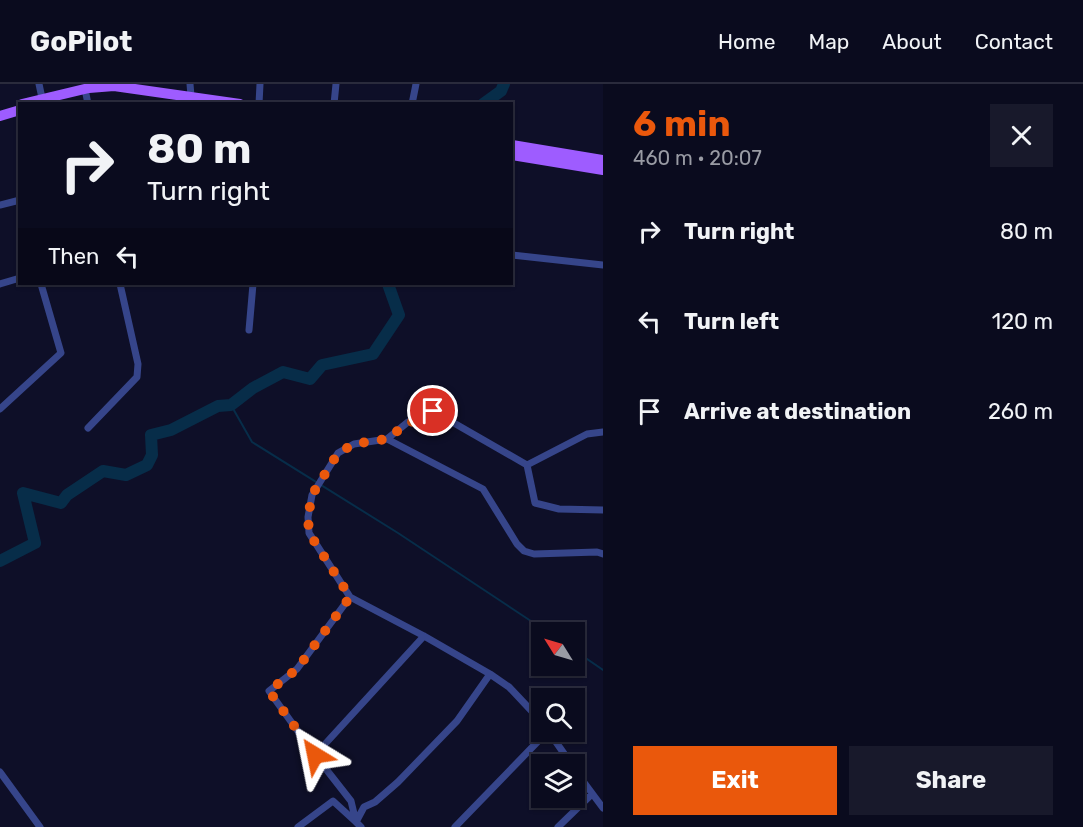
<!DOCTYPE html>
<html lang="en">
<head>
<meta charset="utf-8">
<style>
	:root { --surface:#0a0b1e; --page:#18192b; --text:#f1f3f6; --muted:#999ba4; --line:#2a2b3c; --accent:#ea580c }
	body { margin:0; font-family:Rubik,sans-serif; background:var(--page); color:var(--text); height:100vh; display:flex; flex-direction:column; font-size:22px; white-space:nowrap }
	* { box-sizing:border-box; margin:0 }
	p { font-size:20px; color:var(--muted) }
	.icon { flex:none; width:33px; height:33px; fill:none; stroke:currentColor; stroke-width:2; stroke-linecap:round; stroke-linejoin:round }
	.map { position:relative; flex:1; overflow:hidden }
	.panel { display:flex; flex-direction:column; background:var(--surface); width:480px }
	.panel>* { flex:none }
	.guide { position:absolute; left:18px; top:18px; width:495px; height:183px; border-radius:0px; box-shadow:0 2px 4px #0004,0 0 0 2px var(--line); background:#0a0b1e; color:var(--text); overflow:hidden }
	.needle { width:39px; rotate:307deg }
	.tools { position:absolute; left:531px; top:538px; display:grid; gap:12px }
	.tools a { display:grid; place-items:center; width:54px; height:54px; border-radius:0px; background:var(--surface); box-shadow:0 2px 4px #0004,0 0 0 2px var(--line); font-size:30px }
	.pin { position:absolute; display:grid; place-items:center; width:51px; height:51px; color:#fff; margin:-26px; border:3px solid #fff; border-radius:50%; box-shadow:0 2px 6px #0007 }
	.me { position:absolute; width:66px; margin:-33px; rotate:325deg; stroke-linejoin:round; filter:drop-shadow(0 0 4px #0008) }
	.turn { display:flex; align-items:center; gap:21px; height:126px; padding:0 30px; font-size:27px }
	.turn .icon { width:78px; height:78px; stroke-width:2.5 }
	.turn b { display:block; font-size:42px; line-height:51px }
	.then { display:flex; align-items:center; height:57px; padding:0 30px; background:#0003; gap:12px; font-size:22px }
	.round { display:grid; place-items:center; flex:none; width:63px; height:63px; border-radius:0px; background:var(--page) }
	.overview { display:flex; align-items:center; justify-content:space-between; height:102px; padding:0 30px }
	h1 { font-size:36px; font-weight:700; line-height:45px; color:var(--accent) }
	.primary-button { display:flex; gap:12px; margin-top:auto; padding:12px 30px }
	.primary-button a { flex:1; height:69px; border-radius:0px; background:var(--accent); color:#fff; font-size:24px; font-weight:700; line-height:69px; text-align:center }
	.primary-button a+a { background:var(--page); color:var(--text) }
	ul { padding:0; list-style:none }
	li { display:flex; align-items:center; gap:18px; height:90px; padding:0 30px }
	li div { flex:1 }
	li b { display:block; font-size:22px }
	li em { font-style:normal }
	header { display:flex; align-items:center; gap:36px; box-sizing:border-box; height:84px; padding:0 30px; background:var(--surface); border-bottom:2px solid var(--line) }
	header strong { font-size:28px }
	nav { display:flex; gap:33px; margin-inline-start:auto; font-size:21px }
	main { display:flex; flex:1; min-height:0 }
	.map>svg:first-child { display:block }
</style>
</head>
<body>
<header>
<strong>GoPilot</strong>
<nav><a>Home</a><a>Map</a><a>About</a><a>Contact</a></nav>
</header>
<main>
<div class="map">
<svg width="603" height="743" viewBox="0 0 603 743">
	<rect width="100%" height="100%" fill="#0e0f28"/>
	<g fill="none" stroke-linecap="round" stroke-linejoin="round">
		<path stroke="#072d49" stroke-width="2" d="M231 321 252 358 398 449 549 549
			M574 566 603 586"/>
		<path stroke="#072d49" stroke-width="12" d="M483 20 501 7 504 0
			M0 477 35 459 23 409 61 419 67 411 103 387 126 391 147 381 152 371 151 351 171 346 218 322 231 321 253 304 283 288 310 295 322 281 373 270 399 231 388 200"/>
		<path stroke="#36458a" stroke-width="7" d="M39 0 42 14
			M190 0 191 12
			M86 10 88 20
			M259 20 260 0
			M334 20 336 0
			M412 20 416 0
			M0 121 20 116
			M512 171 603 181
			M0 200 20 194
			M249 246 253 200
			M0 325 61 269 41 200
			M88 344 137 293 138 280 120 200
			M387 355 483 405 517 460 524 467 534 470 597 468 603 470
			M527 381 535 419 559 425 603 426
			M350 513 297 585 269 607 315 671 351 717 356 738 361 743
			M542 638 509 603 490 590 424 552 350 513 309 449 308 433 312 411 338 369 354 360 387 355 408 338 418 336 433 327 527 381 587 350 603 348
			M549 648 572 681
			M315 671 424 552
			M574 685 603 724
			M0 688 40 743
			M298 743 333 717 356 738 364 723 375 718 398 698 457 637 490 590
			M455 743 547 648
			M558 743 592 710"/>
		<path stroke="#9e5cff" stroke-width="10" d="M22 20 89 4 114 2 240 20
			M0 32 20 26
			M512 61 603 76
			M512 71 603 86"/>
	</g>
	<g fill="none" stroke-linecap="round" stroke-linejoin="round">
		<path stroke="#ea580c" stroke-width="10" stroke-dasharray="0 18" d="M315 671 269 607 297 585 350 513 309 449 308 433 312 411 338 369 354 360 387 355 408 339 418 336 433 327"/>
	</g>
</svg>
<div class="tools">
<a><svg class="needle" viewBox="-14 -14 28 28"><path d="M0-13l5 13h-10z" fill="#e53935"/><path d="M0 13l5-13h-10z" fill="#999ba4"/></svg></a>
<a><svg class="icon" aria-label="search" viewBox="0 0 24 24"><circle cx="10" cy="10" r="6"/><path d="M15 15l6 6"/></svg></a>
<a><svg class="icon" aria-label="layers" viewBox="0 0 24 24"><path d="M12 4l9 5-9 5-9-5zM3 14l9 5 9-5"/></svg></a>
</div>
<div class="pin" style="left:433px;top:327px;background:#d93025"><svg class="icon" aria-label="arrive" viewBox="0 0 24 24"><path d="M6 21V4h12l-3 4 3 4H6"/></svg></div>
<svg class="me" style="left:315px;top:671px" viewBox="-20 -20 40 40"><path d="M0-17L14 15 0 8-14 15z" fill="#ea580c" stroke="#fff" stroke-width="4"/></svg>
<div class="guide">
<div class="turn"><svg class="icon" aria-label="right" viewBox="0 0 24 24"><path d="M7 20v-9h11M14 6l5 5-5 5"/></svg><div><b>80 m</b>Turn right</div></div>
<div class="then">Then<svg class="icon" aria-label="left" viewBox="0 0 24 24"><path d="M17 20v-9H6M10 6l-5 5 5 5"/></svg></div>
</div>
</div>
<section class="panel">
<div class="overview"><div><h1>6 min</h1><p>460 m · 20:07</p></div><a class="round"><svg class="icon" aria-label="close" viewBox="0 0 24 24"><path d="M6 6l12 12M18 6L6 18"/></svg></a></div>
<ul>
<li><svg class="icon" aria-label="right" viewBox="0 0 24 24"><path d="M7 20v-9h11M14 6l5 5-5 5"/></svg><div><b>Turn right</b></div><em>80 m</em></li>
<li><svg class="icon" aria-label="left" viewBox="0 0 24 24"><path d="M17 20v-9H6M10 6l-5 5 5 5"/></svg><div><b>Turn left</b></div><em>120 m</em></li>
<li><svg class="icon" aria-label="arrive" viewBox="0 0 24 24"><path d="M6 21V4h12l-3 4 3 4H6"/></svg><div><b>Arrive at destination</b></div><em>260 m</em></li>
</ul>
<div class="primary-button"><a>Exit</a><a>Share</a></div>
</section>
</main>
</body>
</html>
